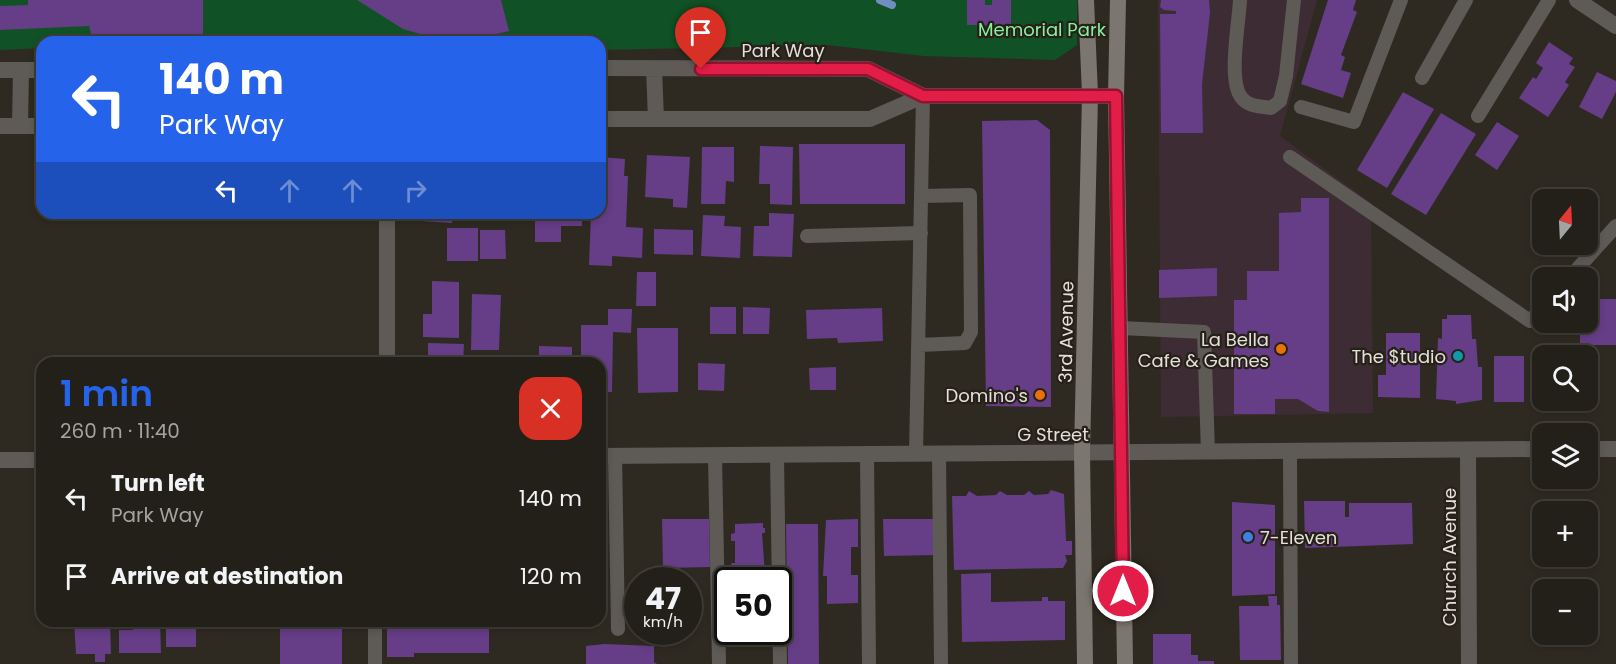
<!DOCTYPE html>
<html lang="en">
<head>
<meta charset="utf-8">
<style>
	:root { --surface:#232019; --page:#2f2d26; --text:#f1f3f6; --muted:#a3a3a2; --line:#403e38; --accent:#2563eb }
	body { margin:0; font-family:Poppins,sans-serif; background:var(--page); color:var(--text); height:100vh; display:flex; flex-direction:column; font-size:22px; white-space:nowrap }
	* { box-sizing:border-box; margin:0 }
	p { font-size:20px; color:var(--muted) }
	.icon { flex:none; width:33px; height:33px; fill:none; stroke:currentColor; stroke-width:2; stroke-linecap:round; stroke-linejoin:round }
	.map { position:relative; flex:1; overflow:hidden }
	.panel { position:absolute; left:36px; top:357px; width:570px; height:270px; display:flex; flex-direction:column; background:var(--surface); border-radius:18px; box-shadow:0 3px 9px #0003,0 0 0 2px var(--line) }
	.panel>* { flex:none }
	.guide { position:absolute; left:36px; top:36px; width:570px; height:183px; border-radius:18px; box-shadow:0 3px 9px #0003,0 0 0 2px var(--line); background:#2563eb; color:#fff; overflow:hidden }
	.needle { width:39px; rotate:18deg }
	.tools { position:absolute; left:1532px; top:189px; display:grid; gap:12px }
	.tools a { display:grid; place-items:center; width:66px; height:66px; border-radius:12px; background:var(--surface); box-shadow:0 3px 9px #0003,0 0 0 2px var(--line); font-size:30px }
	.speed { position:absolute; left:624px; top:567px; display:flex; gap:12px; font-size:30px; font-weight:700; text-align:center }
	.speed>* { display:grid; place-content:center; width:78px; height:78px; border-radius:50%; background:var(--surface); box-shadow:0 3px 9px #0003,0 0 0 2px var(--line); line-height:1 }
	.speed small { font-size:15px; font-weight:400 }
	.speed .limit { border:3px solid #111; border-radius:9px; background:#fff; color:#111 }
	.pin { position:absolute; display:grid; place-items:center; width:51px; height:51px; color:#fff; margin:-62px -26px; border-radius:50% 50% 50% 0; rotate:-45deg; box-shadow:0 0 6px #0007 }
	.pin .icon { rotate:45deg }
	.me { position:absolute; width:66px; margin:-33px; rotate:0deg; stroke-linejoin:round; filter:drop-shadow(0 0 4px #0008) }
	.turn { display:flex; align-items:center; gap:21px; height:126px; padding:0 24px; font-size:27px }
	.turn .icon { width:78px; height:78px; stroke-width:2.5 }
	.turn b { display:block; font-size:42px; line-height:51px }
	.lanes { display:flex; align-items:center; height:57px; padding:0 24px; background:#0003; justify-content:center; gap:30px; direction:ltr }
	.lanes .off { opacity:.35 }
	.round { display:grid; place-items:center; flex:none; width:63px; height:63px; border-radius:18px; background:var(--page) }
	.headline { display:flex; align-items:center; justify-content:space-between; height:102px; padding:0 24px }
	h1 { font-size:36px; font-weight:600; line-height:45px; color:var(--accent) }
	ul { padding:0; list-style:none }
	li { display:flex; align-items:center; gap:18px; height:78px; padding:0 24px }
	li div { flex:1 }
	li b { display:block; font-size:22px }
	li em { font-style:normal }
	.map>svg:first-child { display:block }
</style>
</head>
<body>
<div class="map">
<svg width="1616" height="664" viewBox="0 0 1616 664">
	<rect width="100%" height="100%" fill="#2f2a21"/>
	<path fill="#3e2c34" d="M1158 0H1317L1280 136 1371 203 1373 413 1161 417Z"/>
	<path fill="#105125" d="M0 0H1077V45L1055 60 924 56 827 45 600 50V42H42V48L0 50Z"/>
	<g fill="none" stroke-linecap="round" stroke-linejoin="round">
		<path stroke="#708ebf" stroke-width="8" d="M880 0 892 5"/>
	</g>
	<path fill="#663d87" d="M28 0H203V34H91L89 26 0 30V6L28 5Z
		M357 0H501L509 31 480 38 437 39 403 29Z
		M967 0H985V5H992V0H1011V25H967Z
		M1161 0H1209L1210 13 1202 84 1203 133H1161L1160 14H1176V11L1164 10 1160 7Z
		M1328 0H1356L1353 10 1357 12 1341 55 1345 57 1341 70 1351 73 1343 98 1301 84Z
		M1549 42 1573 58 1569 64 1575 67 1565 82 1569 85 1548 117 1519 98 1533 77 1536 79 1543 68 1536 63Z
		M1597 72 1616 81V92L1602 119 1579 107Z
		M1403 92 1434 109 1387 188 1357 170Z
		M1441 113 1476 134 1426 215 1391 194Z
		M1037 120 1050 130 1051 407 986 406 982 121Z
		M1497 122 1519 136 1497 170 1475 155Z
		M799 144H905V204H800Z
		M760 146 793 147 792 205 770 204V184H759Z
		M702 147H734V182L726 181 725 204H701Z
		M647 155 690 157 687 208 673 207V199L645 197Z
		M600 157 625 159 624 176H628L626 227 643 228 642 258 612 256V266L589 265 591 213H600Z
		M1301 198H1329V412L1318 411 1298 399H1275V414H1234V300H1247V271H1279V213L1301 212Z
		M421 213H453L452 223 420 221Z
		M552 213H582V226H561V242H535V218H552Z
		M769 213 794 214 792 257 753 256 754 226H769Z
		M703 215 725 216 724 226 741 227 740 258 701 256Z
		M447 228H478V261H447Z
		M654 229 693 230V255L654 254Z
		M480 230H505L506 259H480Z
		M1217 268V296L1159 298V270Z
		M637 272H656V306H636Z
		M432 281 459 282V338L423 337V314H432Z
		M472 294 501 295 499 350H471Z
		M1587 299H1616V345H1580V322H1587Z
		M710 307H736V334H710Z
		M743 307 770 308 769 334H743Z
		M882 308 883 341 838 343 837 338 807 339 806 310Z
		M608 309H632L631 333 613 332 612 392H600V363H581V325H608Z
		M1447 315H1471L1472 339H1476L1478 367H1482V400L1456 404V401L1436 399 1438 338 1442 339V319H1447Z
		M637 328H678V392L638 393Z
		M1386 333H1420V398L1378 397V375H1386Z
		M428 343 464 344 463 363H428Z
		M539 346 572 347V363H539Z
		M471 355H507V363H471Z
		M1494 356H1524V402H1494Z
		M698 363 725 364 724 391 698 390Z
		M836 367V390H810L809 368Z
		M1051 490 1064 494 1066 541H1072V555H1065L1067 561 1063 568 954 570 952 496H966L969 491 977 496 996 495 1000 491 1007 495H1024L1029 491 1034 495 1048 494Z
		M1304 501H1345V517H1349V503H1412L1413 544 1305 548Z
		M1232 502 1275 505V594L1232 596Z
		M662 519H709L710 567 663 568Z
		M858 519V547H851V575H858V603L827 604V576H823L826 520Z
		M883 519H938V555L884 556Z
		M763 523V528H765V533H762L765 575H763V580H735L731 563H735V541H731V534L735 533V524Z
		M786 524H818L819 664H788Z
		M991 573V602L1042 601V597H1048V601H1065V640L962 642 961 574Z
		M1268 596H1277V605H1280L1281 660H1240L1239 606H1269Z
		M74 621H110L111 654H105V662H95V654H76Z
		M133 621H160L161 653H119V630H133Z
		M166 621H196V647H166Z
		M280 621H342V664H280Z
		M387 621H489V653H414V657H387Z
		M1153 634H1191V655H1198V661H1214V664H1153Z
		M604 644 654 646V662L657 664H586V646Z"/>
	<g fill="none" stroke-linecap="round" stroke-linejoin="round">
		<path stroke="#5e5b57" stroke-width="14" d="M1240 0C1239 22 1228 80 1241 97 1248 107 1260 106 1271 108L1280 101 1286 76 1294 0
			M1422 78 1466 0
			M1301 107 1354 122 1401 0
			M1478 116 1549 0
			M1290 157 1530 321 1542 308
			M807 236 921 233
			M1569 278 1616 226
			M1121 328 1204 332 1208 452
			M919 345 965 343 971 332 970 195 921 196
			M1290 452 1291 664
			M867 454 869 664
			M916 454 923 96
			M939 454 941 664
			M715 455 719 664
			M777 455 780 664
			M615 456 618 629
			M375 664V621"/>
		<path stroke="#5e5b57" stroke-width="16" d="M1577 0 1616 26
			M387 363V213
			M1468 450 1469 664"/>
		<path stroke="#5e5b57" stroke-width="16" d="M600 68 868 69 923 96
			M654 69 656 119
			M0 70H42
			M600 119H870L923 96H1116
			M0 126H42
			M20 126 21 70
			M1587 449H1616
			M600 456 1542 449
			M0 460H42"/>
		<path stroke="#7b766f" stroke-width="16" d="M1118 0 1116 96 1125 664
			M1085 664 1082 453 1090 95 1086 0"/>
	</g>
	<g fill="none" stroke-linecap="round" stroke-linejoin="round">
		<defs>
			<path id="route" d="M701 69H868L923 96H1116L1123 591"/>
		</defs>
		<use href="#route" stroke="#92132f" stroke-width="15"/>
		<use href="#route" stroke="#e11d48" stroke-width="10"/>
	</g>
	<g fill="#e8710a" stroke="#262018" stroke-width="2">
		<circle cx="1281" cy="349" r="6"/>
		<circle cx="1040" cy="395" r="6"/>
	</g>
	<circle fill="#0f9aa8" stroke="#262018" stroke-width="2" cx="1458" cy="356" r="6"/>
	<circle fill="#3f7fe0" stroke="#262018" stroke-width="2" cx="1248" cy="537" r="6"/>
	<g text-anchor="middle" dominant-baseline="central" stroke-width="4.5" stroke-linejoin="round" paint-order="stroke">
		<g font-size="18" fill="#86f29d" stroke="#262018">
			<text x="1042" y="29">Memorial Park</text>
		</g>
		<g font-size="18" fill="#e3dfda" stroke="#262018">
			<text x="783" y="50">Park Way</text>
			<text transform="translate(1066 332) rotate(-89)">3rd Avenue</text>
			<text x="1053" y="434">G Street</text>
			<text transform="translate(1449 557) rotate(-90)">Church Avenue</text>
		</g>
		<g font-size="18" fill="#e3dfda" stroke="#262018" text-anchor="end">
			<text x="1269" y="339">La Bella<tspan x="1269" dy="21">Cafe &amp; Games</tspan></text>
			<text x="1446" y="356">The $tudio</text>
			<text x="1028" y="395">Domino's</text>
			<text x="1260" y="537" text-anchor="start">7-Eleven</text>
		</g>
	</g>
</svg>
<div class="tools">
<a><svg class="needle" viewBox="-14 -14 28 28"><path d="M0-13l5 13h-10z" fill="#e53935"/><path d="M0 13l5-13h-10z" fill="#a3a3a2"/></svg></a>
<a><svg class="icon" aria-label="sound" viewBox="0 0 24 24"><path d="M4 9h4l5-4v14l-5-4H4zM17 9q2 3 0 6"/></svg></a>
<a><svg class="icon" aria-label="search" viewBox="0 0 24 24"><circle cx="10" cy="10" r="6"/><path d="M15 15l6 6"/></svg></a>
<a><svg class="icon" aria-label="layers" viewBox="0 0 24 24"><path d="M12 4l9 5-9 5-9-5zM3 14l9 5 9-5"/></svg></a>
<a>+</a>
<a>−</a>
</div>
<div class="speed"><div>47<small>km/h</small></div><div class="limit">50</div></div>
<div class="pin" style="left:701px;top:69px;background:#d93025"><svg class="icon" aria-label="arrive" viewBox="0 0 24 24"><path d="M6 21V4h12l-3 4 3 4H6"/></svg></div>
<svg class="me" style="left:1123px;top:591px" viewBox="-20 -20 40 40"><circle r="17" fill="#e11d48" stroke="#fff" stroke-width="3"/><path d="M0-11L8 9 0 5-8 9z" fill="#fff"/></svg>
<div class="guide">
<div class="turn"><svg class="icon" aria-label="left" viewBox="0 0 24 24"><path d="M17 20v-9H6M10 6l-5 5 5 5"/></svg><div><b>140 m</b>Park Way</div></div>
<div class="lanes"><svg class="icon" aria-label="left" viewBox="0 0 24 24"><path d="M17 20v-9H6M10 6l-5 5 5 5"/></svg><svg class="icon off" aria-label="ahead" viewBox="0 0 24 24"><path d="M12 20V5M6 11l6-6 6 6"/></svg><svg class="icon off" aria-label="ahead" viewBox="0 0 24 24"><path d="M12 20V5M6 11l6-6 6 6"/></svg><svg class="icon off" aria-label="right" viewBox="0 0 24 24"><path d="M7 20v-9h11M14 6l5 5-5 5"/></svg></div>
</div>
<section class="panel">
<div class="headline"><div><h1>1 min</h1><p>260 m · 11:40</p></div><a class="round" style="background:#d93025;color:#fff"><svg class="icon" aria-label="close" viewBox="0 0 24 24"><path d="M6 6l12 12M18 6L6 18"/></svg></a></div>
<ul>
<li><svg class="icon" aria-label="left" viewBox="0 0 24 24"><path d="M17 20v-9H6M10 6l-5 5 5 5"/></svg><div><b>Turn left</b><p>Park Way</p></div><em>140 m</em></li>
<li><svg class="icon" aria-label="arrive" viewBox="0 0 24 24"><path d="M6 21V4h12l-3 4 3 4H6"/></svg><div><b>Arrive at destination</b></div><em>120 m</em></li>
</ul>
</section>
</div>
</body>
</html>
